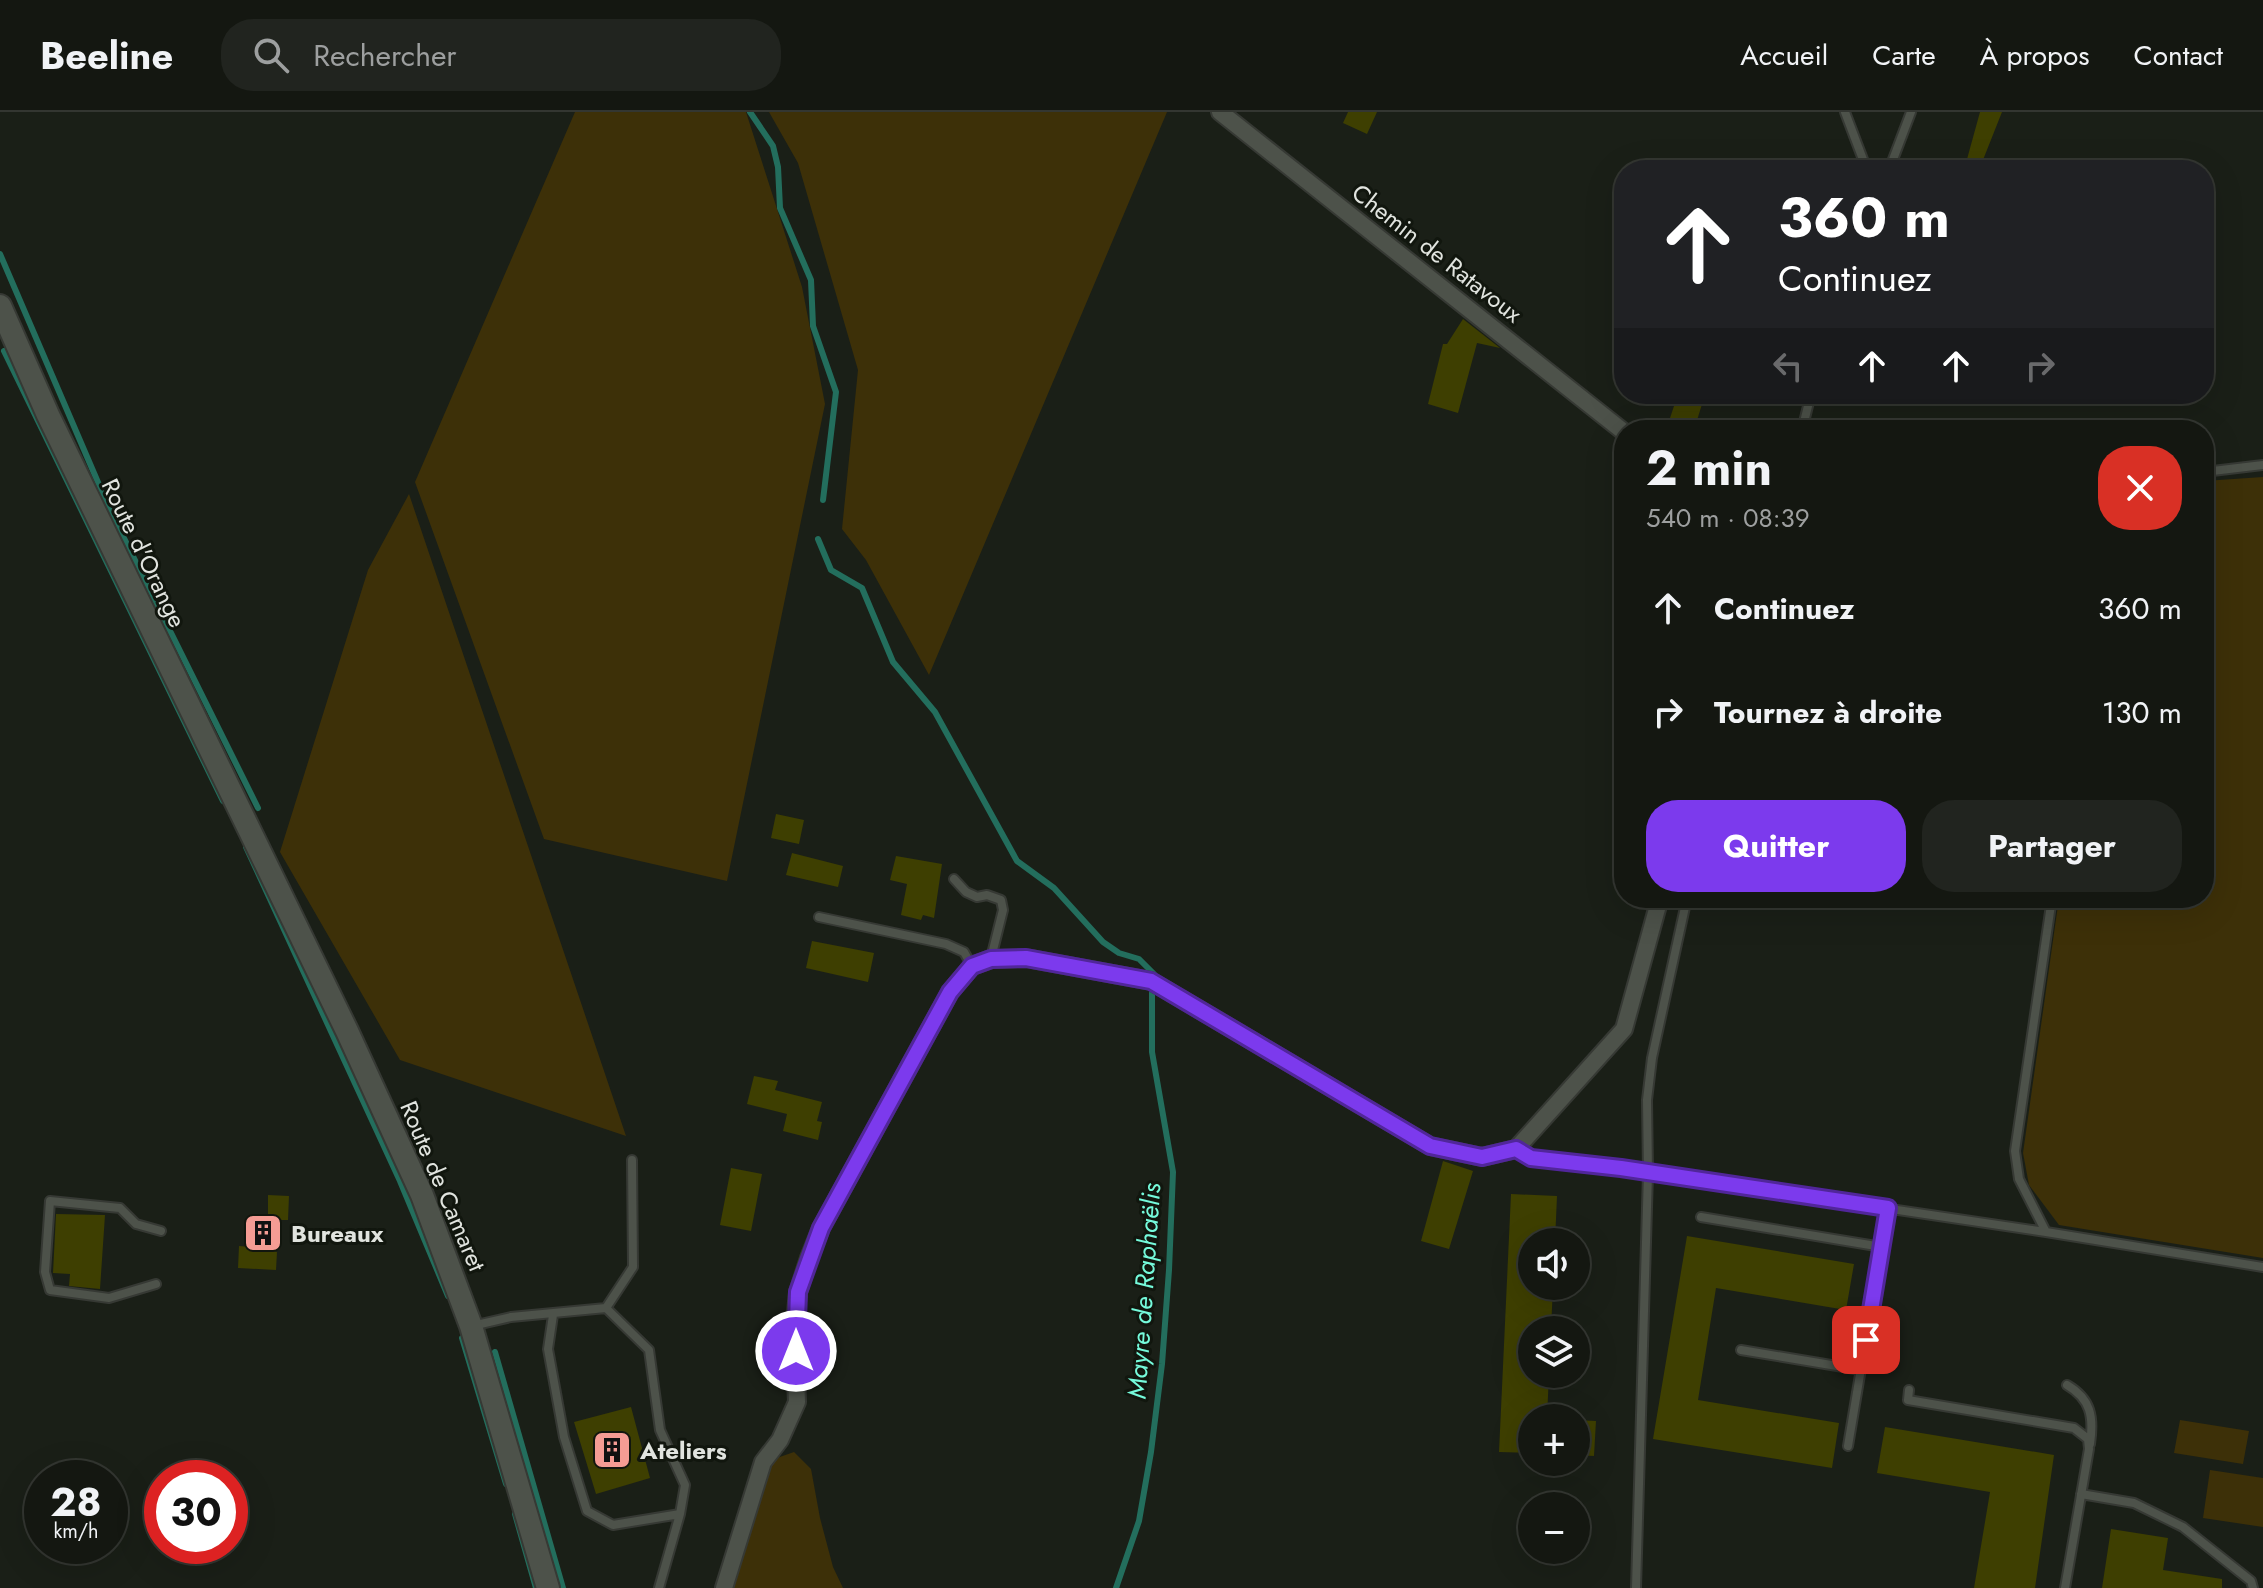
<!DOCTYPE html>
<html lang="fr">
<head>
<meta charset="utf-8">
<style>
	:root { --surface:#141711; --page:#21241f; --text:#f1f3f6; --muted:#9d9f9f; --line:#333631; --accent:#7c3aed }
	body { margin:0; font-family:Jost,sans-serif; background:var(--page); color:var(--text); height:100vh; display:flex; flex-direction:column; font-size:30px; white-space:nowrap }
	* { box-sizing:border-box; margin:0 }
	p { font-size:26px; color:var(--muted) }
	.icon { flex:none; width:44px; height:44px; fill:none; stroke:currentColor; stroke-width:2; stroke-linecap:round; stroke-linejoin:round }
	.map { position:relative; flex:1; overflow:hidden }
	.sheet { position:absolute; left:1614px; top:308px; width:600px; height:488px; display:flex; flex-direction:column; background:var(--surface); border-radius:32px; box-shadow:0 8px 32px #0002,0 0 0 2px var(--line) }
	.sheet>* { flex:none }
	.hud { position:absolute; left:1614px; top:48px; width:600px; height:244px; border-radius:32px; box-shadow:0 8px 32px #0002,0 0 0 2px var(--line); background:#202124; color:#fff; overflow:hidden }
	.fabs { position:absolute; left:1518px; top:1116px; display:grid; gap:16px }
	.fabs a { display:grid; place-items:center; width:72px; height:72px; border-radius:50%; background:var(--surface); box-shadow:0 8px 32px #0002,0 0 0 2px var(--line); font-size:40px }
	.speed { position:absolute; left:24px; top:1348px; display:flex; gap:16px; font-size:40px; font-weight:700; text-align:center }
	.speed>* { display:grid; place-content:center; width:104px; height:104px; border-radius:50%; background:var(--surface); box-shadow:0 8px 32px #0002,0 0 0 2px var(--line); line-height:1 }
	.speed small { font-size:20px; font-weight:400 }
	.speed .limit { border:12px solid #d22; background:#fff; color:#111 }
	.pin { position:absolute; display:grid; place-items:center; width:68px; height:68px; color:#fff; margin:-34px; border-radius:16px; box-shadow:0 4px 12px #0006 }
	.me { position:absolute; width:88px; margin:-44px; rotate:0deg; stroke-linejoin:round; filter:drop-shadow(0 0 6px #0008) }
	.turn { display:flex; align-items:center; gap:28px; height:168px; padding:0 32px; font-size:36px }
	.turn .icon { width:104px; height:104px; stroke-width:2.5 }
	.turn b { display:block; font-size:56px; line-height:68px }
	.lanes { display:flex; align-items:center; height:76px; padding:0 32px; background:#0003; justify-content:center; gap:40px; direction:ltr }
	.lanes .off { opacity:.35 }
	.round { display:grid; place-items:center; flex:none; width:84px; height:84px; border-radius:32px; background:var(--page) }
	.summary { display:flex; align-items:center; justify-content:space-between; height:136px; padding:0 32px }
	h1 { font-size:48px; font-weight:700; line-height:60px }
	.primary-button { display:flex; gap:16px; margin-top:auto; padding:16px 32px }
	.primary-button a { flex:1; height:92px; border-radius:32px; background:var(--accent); color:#fff; font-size:32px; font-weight:700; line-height:92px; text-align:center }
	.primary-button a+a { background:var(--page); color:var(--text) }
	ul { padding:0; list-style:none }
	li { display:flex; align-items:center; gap:24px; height:104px; padding:0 32px }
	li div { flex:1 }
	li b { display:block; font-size:30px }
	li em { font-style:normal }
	header { display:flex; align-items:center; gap:48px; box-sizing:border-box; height:112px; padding:0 40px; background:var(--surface); border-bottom:2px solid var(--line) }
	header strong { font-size:38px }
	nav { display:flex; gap:44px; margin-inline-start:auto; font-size:28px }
	.search { width:560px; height:72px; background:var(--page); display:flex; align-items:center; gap:20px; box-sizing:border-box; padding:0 28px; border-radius:32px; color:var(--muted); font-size:30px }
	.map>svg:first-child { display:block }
</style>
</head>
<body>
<header>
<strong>Beeline</strong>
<div class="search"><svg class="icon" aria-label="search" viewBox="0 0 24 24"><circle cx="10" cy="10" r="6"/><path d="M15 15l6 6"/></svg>Rechercher</div>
<nav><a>Accueil</a><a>Carte</a><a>À propos</a><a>Contact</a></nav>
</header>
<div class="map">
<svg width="2263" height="1476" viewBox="0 0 2263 1476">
	<rect width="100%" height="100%" fill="#1a1f17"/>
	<path fill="#3d3008" d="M575 0H746L802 175 825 292 727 769 544 727 415 370Z
		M769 0H1167L929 563 866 448 842 417 858 258 798 51Z
		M2263 365V1146L2059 1113 2029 1073 2023 1041 2059 786H2204V369Z
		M409 382 626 1024 400 948 280 740 368 458Z
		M2180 1308 2249 1319 2243 1352 2174 1341Z
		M794 1340 811 1357 820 1406 833 1455 843 1476H734L769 1354 774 1347Z
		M2210 1358 2263 1366V1415L2203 1406Z"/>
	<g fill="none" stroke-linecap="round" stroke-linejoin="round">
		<path stroke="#236e5d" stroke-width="6" d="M750 0 773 34 778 55 780 96 811 168 813 214 836 280 823 388
			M0 142 109 396 258 696
			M4 239 223 689
			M818 427 831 458 862 476 893 550 935 600 1017 749 1054 776 1103 830 1119 841 1139 847 1154 862
			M246 735 400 1069 448 1184
			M462 1226 506 1372
			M495 1240 563 1476
			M515 1402 536 1476
			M1116 1476 1139 1409 1151 1340 1162 1252 1169 1158 1173 1060 1152 940V881"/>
	</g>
	<path fill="#3e3f01" d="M1348 0H1377L1367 22 1343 11Z
		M1980 0H2002L1979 58H1964Z
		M1463 207 1500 236 1477 231 1458 301 1428 292 1443 232H1447Z
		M1678 282H1698L1696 287 1703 289 1694 318H1666Z
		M776 702 804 708 799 732 771 726Z
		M792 741 843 754 838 775 786 763Z
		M896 744 942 752 934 806 923 803 921 808 901 803 907 772 890 768Z
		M812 829 874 841 868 870 806 856Z
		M754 964 778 969 775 978 822 990 817 1009 822 1010 818 1028 783 1019 787 1002 747 992Z
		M1443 1049 1473 1059 1449 1137 1421 1129Z
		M731 1056 762 1062 751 1119 720 1113Z
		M1511 1082 1557 1084 1555 1130H1532V1174H1553L1551 1218H1532V1262H1549L1547 1306H1532V1341L1499 1340Z
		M268 1083 289 1084 288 1108H274L273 1139 277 1140 276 1158 238 1156 239 1134 251 1135 253 1103 268 1104Z
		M56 1102 105 1103 100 1177 69 1174 70 1162 53 1161Z
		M1687 1124 1854 1152 1846 1198 1716 1176 1698 1288 1839 1311 1832 1356 1653 1327Z
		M631 1295 650 1366 596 1382 574 1310Z
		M1576 1308 1596 1309 1594 1344 1576 1343Z
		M1885 1315 2054 1343 2035 1476H1974L1990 1380 1877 1361Z
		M2111 1417 2168 1426 2163 1458 2222 1467V1476H2102Z"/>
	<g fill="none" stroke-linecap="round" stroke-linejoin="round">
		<defs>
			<path id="service" d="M1845 0 1867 58
				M1889 58 1911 0
				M1802 318 1811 282
				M2204 360 2263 353
				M954 767 966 780 977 785 987 783 1001 788 1003 798 991 846
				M1687 786 1652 946 1647 988 1648 1061 2046 1120
				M2052 786 2015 1039 2019 1067 2046 1120 2263 1155
				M819 805 946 832 964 840 972 854
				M1516 1037 1531 1046 1648 1061 1636 1476
				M1701 1105 1882 1135
				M156 1172 109 1186 50 1178 45 1160 50 1089 120 1096 136 1112 161 1119
				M606 1196 633 1155 632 1048
				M472 1214 511 1205 606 1196 649 1238 660 1318 685 1373 680 1402 613 1413 587 1399 564 1325 548 1237 553 1203
				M1741 1238 1861 1258
				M2067 1273C2091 1287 2094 1305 2090 1332
				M1909 1278 1908 1288 2074 1316 2088 1327 2089 1337 2065 1476
				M1848 1334 1888 1096
				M2081 1382 2134 1391 2183 1415 2251 1469 2253 1476
				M659 1476 680 1402"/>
			<path id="minor" d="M1220 0 1624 320
				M724 1476 763 1350 780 1328 797 1290 794 1220 798 1180 809 1146 821 1116 950 880 972 854 991 847 1026 846 1151 869 1430 1034 1482 1045 1516 1037 1624 917 1660 786"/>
			<path id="secondary" d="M0 194 48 303 347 919 422 1083 471 1214 548 1476"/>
		</defs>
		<use href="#service" stroke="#363934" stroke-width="12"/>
		<use href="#minor" stroke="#363934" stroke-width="20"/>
		<use href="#secondary" stroke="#363934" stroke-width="26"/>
		<use href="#service" stroke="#4d524a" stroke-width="8"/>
		<use href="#minor" stroke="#4d524a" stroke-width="16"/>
		<use href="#secondary" stroke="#4d524a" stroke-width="22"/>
	</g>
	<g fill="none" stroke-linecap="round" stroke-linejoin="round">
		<defs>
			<path id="route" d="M796 1239 798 1180 821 1116 950 880 972 854 991 847 1026 846 1151 869 1430 1034 1482 1045 1516 1037 1531 1046 1621 1056 1888 1096 1866 1228"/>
		</defs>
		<use href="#route" stroke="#51269a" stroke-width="20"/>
		<use href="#route" stroke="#7c3aed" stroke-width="14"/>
	</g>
	<defs>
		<symbol id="building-square" viewBox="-11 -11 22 22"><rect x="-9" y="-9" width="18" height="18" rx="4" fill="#f59c94" stroke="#11160e"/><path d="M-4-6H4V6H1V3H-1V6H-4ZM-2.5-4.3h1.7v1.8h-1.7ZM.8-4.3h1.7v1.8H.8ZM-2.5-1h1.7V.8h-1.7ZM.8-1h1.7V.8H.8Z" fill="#111"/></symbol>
	</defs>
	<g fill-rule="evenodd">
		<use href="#building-square" x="241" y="1099" width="44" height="44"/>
		<use href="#building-square" x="590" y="1316" width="44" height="44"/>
	</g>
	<g text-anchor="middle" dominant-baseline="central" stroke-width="6" stroke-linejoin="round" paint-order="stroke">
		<g font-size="24" fill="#e1e4df" stroke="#11160e">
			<text transform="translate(1437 141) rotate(38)">Chemin de Ratavoux</text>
			<text transform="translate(144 441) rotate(64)">Route d'Orange</text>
			<text transform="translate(443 1074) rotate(67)">Route de Camaret</text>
		</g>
		<g font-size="24" font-weight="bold" fill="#e1e4df" stroke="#11160e" text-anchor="start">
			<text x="291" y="1121">Bureaux</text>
			<text x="640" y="1338">Ateliers</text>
		</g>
		<g font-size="26" font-style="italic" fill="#75fadb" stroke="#11160e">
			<text transform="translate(1144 1179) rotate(-86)">Mayre de Raphaëlis</text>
		</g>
	</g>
</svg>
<div class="fabs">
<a><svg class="icon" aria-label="sound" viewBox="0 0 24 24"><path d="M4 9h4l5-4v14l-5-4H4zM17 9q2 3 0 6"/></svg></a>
<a><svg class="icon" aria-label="layers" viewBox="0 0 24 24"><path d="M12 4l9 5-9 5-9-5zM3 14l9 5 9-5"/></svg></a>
<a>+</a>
<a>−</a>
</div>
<div class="speed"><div>28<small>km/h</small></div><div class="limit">30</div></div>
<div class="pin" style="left:1866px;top:1228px;background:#d93025"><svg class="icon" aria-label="arrive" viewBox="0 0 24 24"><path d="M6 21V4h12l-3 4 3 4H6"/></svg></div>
<svg class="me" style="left:796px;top:1239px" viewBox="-20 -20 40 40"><circle r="17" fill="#7c3aed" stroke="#fff" stroke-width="3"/><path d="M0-11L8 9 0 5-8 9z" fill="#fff"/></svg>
<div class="hud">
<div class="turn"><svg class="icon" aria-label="ahead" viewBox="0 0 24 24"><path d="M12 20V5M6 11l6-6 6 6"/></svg><div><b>360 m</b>Continuez</div></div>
<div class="lanes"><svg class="icon off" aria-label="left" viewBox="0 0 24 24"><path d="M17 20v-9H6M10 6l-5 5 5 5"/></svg><svg class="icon" aria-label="ahead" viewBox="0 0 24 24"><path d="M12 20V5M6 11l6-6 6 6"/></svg><svg class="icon" aria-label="ahead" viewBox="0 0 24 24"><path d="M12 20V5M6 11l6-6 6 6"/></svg><svg class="icon off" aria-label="right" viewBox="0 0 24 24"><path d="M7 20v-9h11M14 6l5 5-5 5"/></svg></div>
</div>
<section class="sheet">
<div class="summary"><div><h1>2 min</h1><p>540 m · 08:39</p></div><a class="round" style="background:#d93025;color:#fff"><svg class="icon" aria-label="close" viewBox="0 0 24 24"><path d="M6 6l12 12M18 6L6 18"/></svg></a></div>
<ul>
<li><svg class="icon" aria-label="ahead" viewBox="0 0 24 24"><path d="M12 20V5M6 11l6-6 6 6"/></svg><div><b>Continuez</b></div><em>360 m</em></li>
<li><svg class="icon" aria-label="right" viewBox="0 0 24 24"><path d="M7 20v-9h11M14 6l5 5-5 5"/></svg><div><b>Tournez à droite</b></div><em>130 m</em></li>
</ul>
<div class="primary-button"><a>Quitter</a><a>Partager</a></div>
</section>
</div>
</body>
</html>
